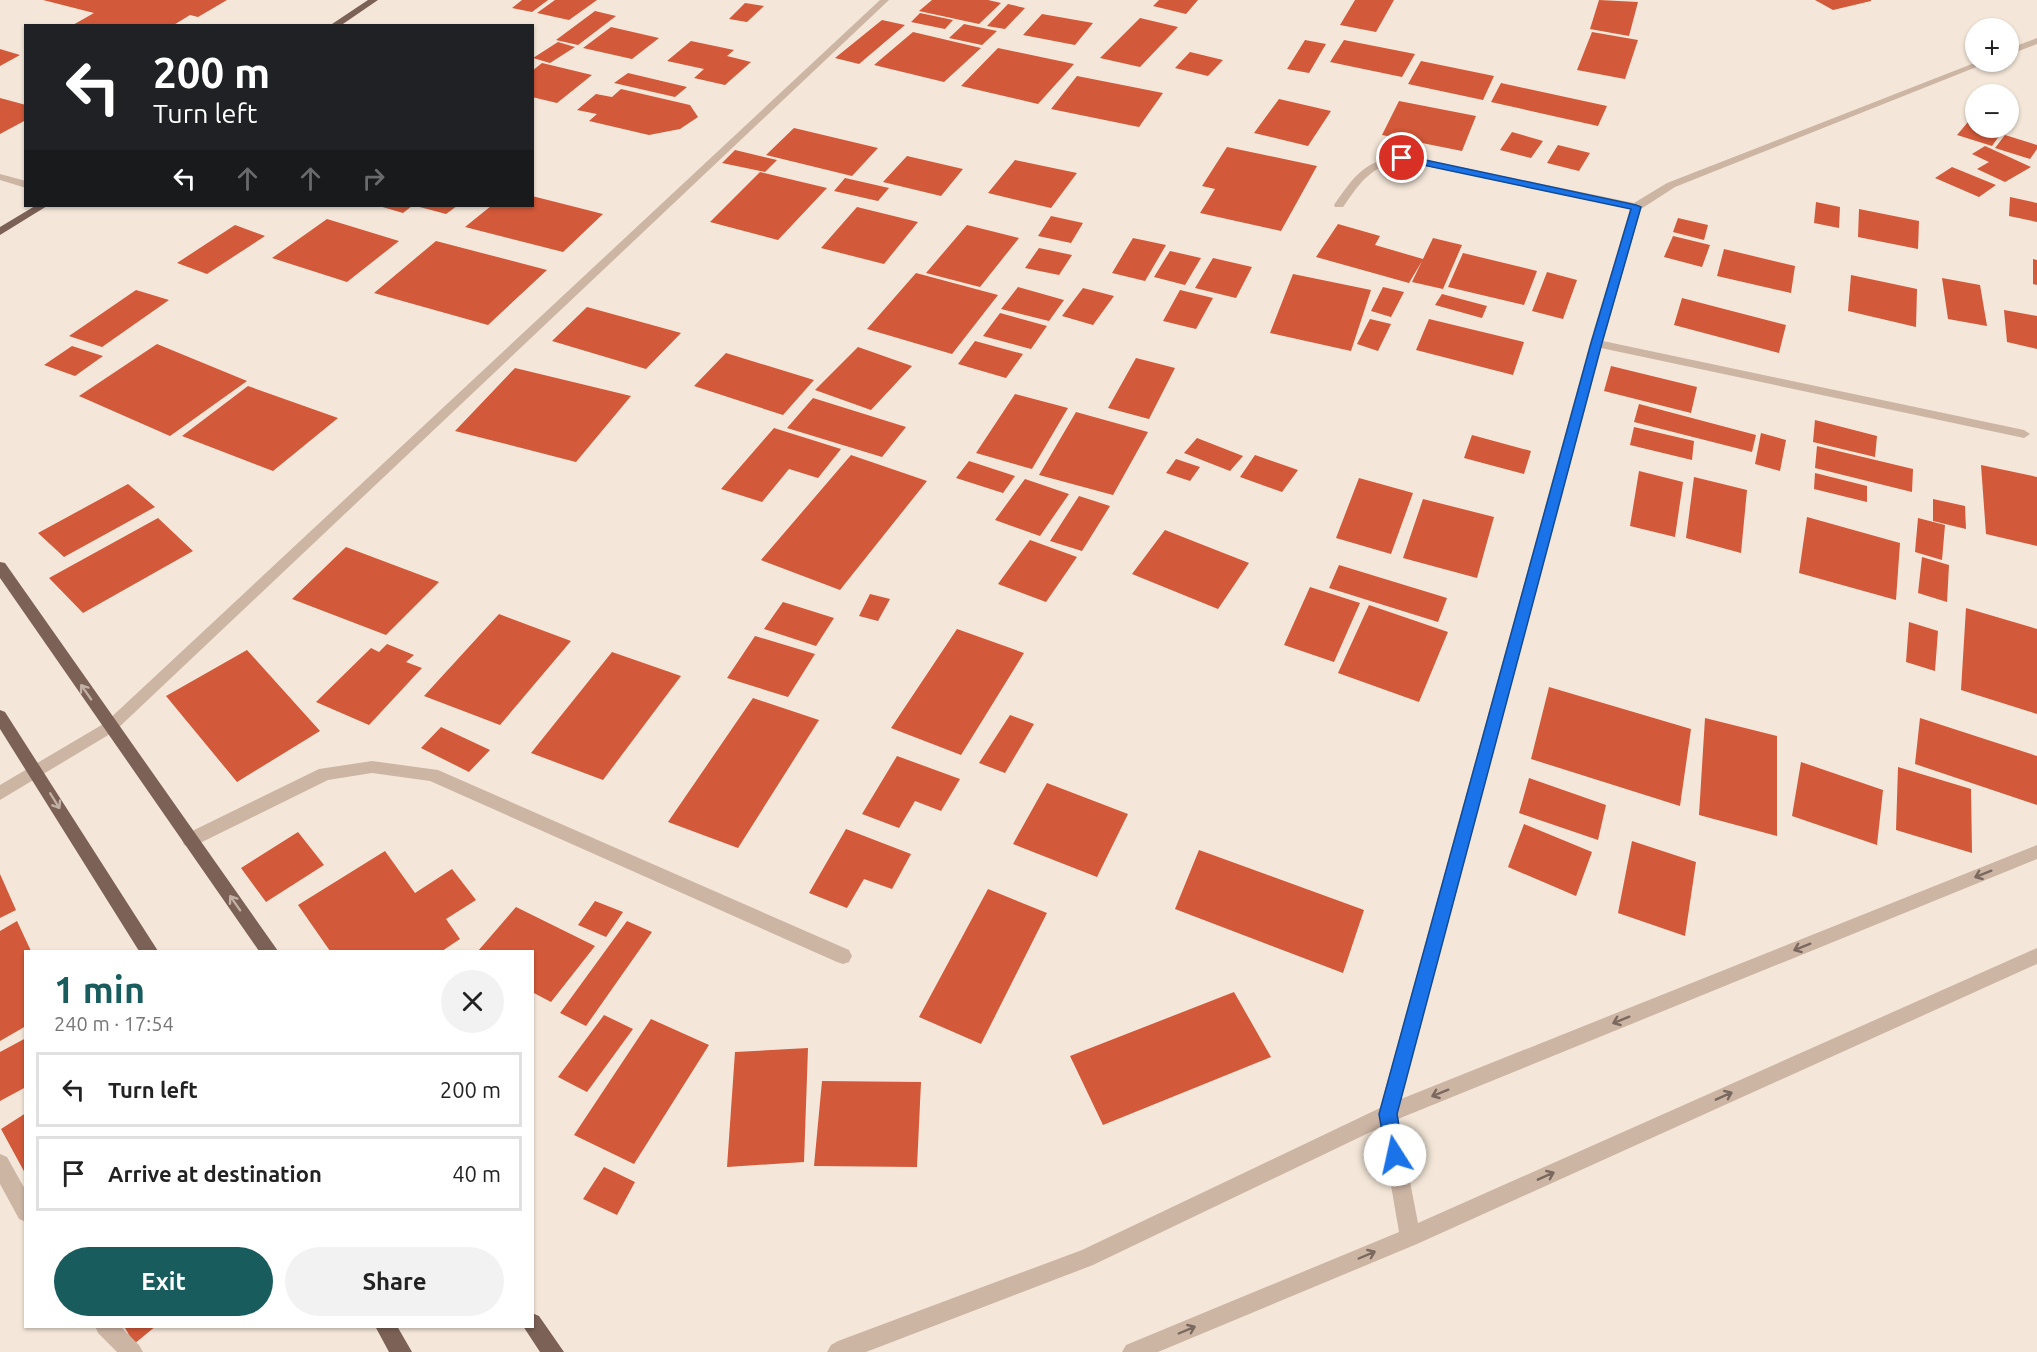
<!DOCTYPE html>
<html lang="en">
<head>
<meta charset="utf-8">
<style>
	:root { --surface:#fff; --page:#f2f2f2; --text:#222; --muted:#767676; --line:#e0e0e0; --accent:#185c5e }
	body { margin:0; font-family:Ubuntu,sans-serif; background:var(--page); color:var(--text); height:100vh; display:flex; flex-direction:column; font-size:22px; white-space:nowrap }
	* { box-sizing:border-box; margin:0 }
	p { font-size:20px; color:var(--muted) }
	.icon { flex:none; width:33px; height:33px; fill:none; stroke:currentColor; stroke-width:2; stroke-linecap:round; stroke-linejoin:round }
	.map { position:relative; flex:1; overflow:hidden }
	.drawer { position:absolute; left:24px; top:950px; width:510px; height:378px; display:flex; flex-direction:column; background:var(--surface); border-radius:0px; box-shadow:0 2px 4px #0004 }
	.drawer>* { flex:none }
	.hud { position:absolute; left:24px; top:24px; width:510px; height:183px; border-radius:0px; box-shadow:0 2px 4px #0004; background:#202124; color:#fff; overflow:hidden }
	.controls { position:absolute; left:1965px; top:18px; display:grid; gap:12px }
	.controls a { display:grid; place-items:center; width:54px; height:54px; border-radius:50%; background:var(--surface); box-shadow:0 2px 4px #0004; font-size:30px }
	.pin { position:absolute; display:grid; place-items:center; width:51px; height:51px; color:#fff; margin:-26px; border:3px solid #fff; border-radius:50%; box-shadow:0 2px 6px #0007 }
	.me { position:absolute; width:66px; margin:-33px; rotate:350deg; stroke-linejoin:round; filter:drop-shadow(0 0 4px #0008) }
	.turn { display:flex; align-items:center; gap:21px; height:126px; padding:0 30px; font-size:27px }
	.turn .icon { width:78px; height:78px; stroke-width:2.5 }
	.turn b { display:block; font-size:42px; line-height:51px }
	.lanes { display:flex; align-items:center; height:57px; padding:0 30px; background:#0003; justify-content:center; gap:30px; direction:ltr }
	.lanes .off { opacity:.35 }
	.round { display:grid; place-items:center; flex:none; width:63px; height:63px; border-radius:32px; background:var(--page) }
	.overview { display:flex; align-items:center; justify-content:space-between; height:102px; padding:0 30px }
	h1 { font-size:36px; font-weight:600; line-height:45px; color:var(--accent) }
	.primary-button { display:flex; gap:12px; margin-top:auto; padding:12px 30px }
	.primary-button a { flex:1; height:69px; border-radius:36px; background:var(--accent); color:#fff; font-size:24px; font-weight:600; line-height:69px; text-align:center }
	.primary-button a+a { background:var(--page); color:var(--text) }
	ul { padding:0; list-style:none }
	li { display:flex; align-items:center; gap:18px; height:75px; margin:0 12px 9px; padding:0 18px; border:3px solid var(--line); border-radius:0px }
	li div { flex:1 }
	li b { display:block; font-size:22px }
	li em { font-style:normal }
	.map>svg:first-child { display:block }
</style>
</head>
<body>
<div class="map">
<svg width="2037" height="1352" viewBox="0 0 2037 1352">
	<rect width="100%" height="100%" fill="#f4e7d9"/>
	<path fill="#d25939" d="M43 0H227L198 17 190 15 172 26H71L94 13Z
		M522 0H548L532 12 512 8Z
		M555 0H597L569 20 537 13Z
		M932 0H988L1001 3 979 24 919 11Z
		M1159 0H1198L1186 14 1153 6Z
		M1355 0H1394L1376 32 1340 25Z
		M1599 0 1638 2 1629 36 1590 29Z
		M1815 0H1871V1L1833 10Z
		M745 3 764 6 747 22 729 19Z
		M1008 4 1025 8 1005 29 987 26Z
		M595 11 616 16 578 45 556 40Z
		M920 13 953 20 945 29 911 22Z
		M1042 14 1093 23 1075 45 1023 35Z
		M1140 18 1178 27 1140 67 1100 58Z
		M882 20 905 25 859 64 835 58Z
		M964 24 997 31 982 45 949 38Z
		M611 27 659 38 632 59 583 48Z
		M913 32 981 48 944 82 874 65Z
		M1592 32 1638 40 1625 79 1577 70Z
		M1305 40 1326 44 1309 73 1287 69Z
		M1344 40 1415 54 1402 77 1330 62Z
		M691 41 734 50 727 56 751 62 725 85 694 78 704 69 667 61Z
		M558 42 575 47 550 63 533 58Z
		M998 48 1074 64 1038 104 961 86Z
		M0 49 20 55 0 66Z
		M1190 52 1223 60 1208 76 1175 68Z
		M1421 61 1494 76 1483 100 1408 84Z
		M542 63 592 75 557 103 532 97V71Z
		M628 73 687 87 675 97 614 83Z
		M1077 76 1163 93 1139 127 1051 109Z
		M1501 83 1607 106 1598 126 1491 102Z
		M621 89 690 105 698 117 680 129 649 135 589 121 597 114 577 110 596 94 612 97Z
		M0 98 26 105V120L0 134Z
		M1279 99 1331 111 1308 146 1254 133Z
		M1399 101 1476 116 1462 151 1382 135Z
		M1968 122 1976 124V128H1987L2002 132 1992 146 1957 135Z
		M794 128 878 148 852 176 766 155Z
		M1512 132 1543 141 1531 158 1500 150Z
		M2005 135 2037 145V149L2030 159 1995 148Z
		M1558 145 1590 153 1579 171 1547 163Z
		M1985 146 2031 167 2005 182 1977 169 1989 162 1972 154Z
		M1227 147 1317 166 1281 231 1200 213 1215 189 1202 186Z
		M735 150 777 160 765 172 722 163Z
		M907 156 963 169 941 196 883 182Z
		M1015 160 1077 173 1051 208 988 193Z
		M1952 167 1996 185 1979 197 1935 178Z
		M760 172 827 188 778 240 710 222Z
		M845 178 889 188 878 201 834 191Z
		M532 196 603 214 563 252 465 227 491 206H532Z
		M2010 197 2037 203V222L2009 216Z
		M1816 202 1840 207 1839 228 1814 223Z
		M379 206H412L403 213Z
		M416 206H457L446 214Z
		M857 207 918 222 884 264 821 248Z
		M1859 209 1919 221 1918 249 1858 237Z
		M1051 216 1083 223 1071 243 1038 236Z
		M1678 218 1708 225 1704 240 1673 232Z
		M327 219 399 241 347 282 272 258Z
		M1338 224 1380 236 1375 245 1423 259 1433 238 1462 245 1443 289 1412 282 1422 261 1409 283 1316 257Z
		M235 225 265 236 207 274 177 263Z
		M967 225 1019 238 980 287 926 273Z
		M1673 236 1710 245 1702 267 1664 257Z
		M1133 238 1166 245 1145 281 1112 273Z
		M436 241 547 270 488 325 374 293Z
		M1039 248 1072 255 1059 275 1025 268Z
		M1724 249 1795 266 1791 293 1717 276Z
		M1170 251 1201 258 1185 285 1154 277Z
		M1463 253 1537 271 1524 305 1448 287Z
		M1213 258 1252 267 1236 298 1195 288Z
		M2033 259 2037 260V285L2033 284Z
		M1547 272 1577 280 1563 319 1532 311Z
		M916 273 998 295 952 354 867 329Z
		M1293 274 1371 290 1351 351 1270 333Z
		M1851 275 1917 289 1916 327 1848 311Z
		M1942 278 1980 285 1987 326 1948 319Z
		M1018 287 1064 300 1049 321 1001 309Z
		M1383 287 1404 292 1391 317 1371 311Z
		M1083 288 1114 296 1093 325 1062 316Z
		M136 290 169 300 102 347 69 336Z
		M1180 290 1213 298 1196 329 1163 321Z
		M1442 294 1487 306 1482 318 1435 305Z
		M1682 298 1786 325 1779 353 1674 325Z
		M587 307 681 333 646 369 552 341Z
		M2004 310 2037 316V349L2007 342Z
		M1000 313 1047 326 1031 349 983 336Z
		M1370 319 1391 324 1378 351 1357 344Z
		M1429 319 1524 342 1513 375 1416 350Z
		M975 341 1023 354 1006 378 958 364Z
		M157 344 247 381 170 436 79 396Z
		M72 346 103 356 75 376 44 365Z
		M858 347 912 366 871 410 815 390Z
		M726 353 814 380 783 415 694 386Z
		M1136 358 1175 368 1149 419 1108 408Z
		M1611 366 1697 387 1691 413 1604 391Z
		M515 368 631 396 576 462 455 431Z
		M248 386 338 418 273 471 182 436Z
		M1015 394 1068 408 1032 469 976 453Z
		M813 398 906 427 882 457 787 428Z
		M1639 404 1756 435 1752 452 1634 422Z
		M1076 412 1148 432 1113 495 1039 475Z
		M1815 420 1877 436 1875 457 1813 442Z
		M1634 427 1694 441 1692 460 1630 445Z
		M774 428 841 449 818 478 789 469 762 502 721 489Z
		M1761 433 1786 440 1780 471 1755 464Z
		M1472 435 1531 451 1524 474 1464 458Z
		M1197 438 1243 456 1230 471 1184 453Z
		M1817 446 1913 469 1912 492 1815 468Z
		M851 455 927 481 840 590 761 560Z
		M1255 455 1298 470 1282 492 1240 477Z
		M1176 459 1200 467 1190 481 1166 473Z
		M969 461 1015 476 1003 493 956 478Z
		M1981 465 2037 477V546L1986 534Z
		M1639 471 1683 482 1675 537 1630 526Z
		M1815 473 1867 486V502L1814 489Z
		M1694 477 1747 490 1741 553 1686 538Z
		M1359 478 1413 493 1391 554 1336 538Z
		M1025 479 1069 494 1040 536 995 520Z
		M128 484 155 507 64 557 38 533Z
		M1079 496 1110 506 1082 551 1050 541Z
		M1423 499 1494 517 1477 578 1403 558Z
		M1933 499 1965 506 1966 529 1933 521Z
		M1807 517 1900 543 1896 600 1799 573Z
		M158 518 193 551 83 613 49 578Z
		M1918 518 1945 525 1942 560 1915 552Z
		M1165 530 1249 563 1218 609 1132 574Z
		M1030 540 1077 557 1046 602 998 584Z
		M346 547 439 582 386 635 292 599Z
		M1922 557 1949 565 1947 602 1918 593Z
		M1339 565 1447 598 1438 622 1329 588Z
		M1310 587 1360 603 1334 662 1284 645Z
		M870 594 890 599 878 621 859 616Z
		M783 602 834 618 816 646 764 629Z
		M1369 605 1448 632 1419 702 1338 673Z
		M1966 608 2037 629V714L1961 690Z
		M499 614 571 641 500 725 424 696Z
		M1909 622 1938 631 1935 671 1906 662Z
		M957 629 1024 653 961 755 891 728Z
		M755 636 815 654 788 697 727 678Z
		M387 644 414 655 406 662 422 668 369 725 316 702 371 648 379 652Z
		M247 650 320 731 237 782 166 696Z
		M612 652 681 676 603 780 531 753Z
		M1549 687 1691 729 1680 806 1531 759Z
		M753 698 819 720 738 848 668 822Z
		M1010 715 1034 724 1005 773 979 763Z
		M1705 718 1777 736V836L1699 815Z
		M1920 718 2037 756V805L1915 764Z
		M441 727 490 750 469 772 421 748Z
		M897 756 960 779 941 811 915 801 899 828 862 814Z
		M1801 762 1883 790 1877 845 1792 816Z
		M1898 767 1971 789 1972 853 1896 830Z
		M1529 778 1606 805 1598 840 1519 813Z
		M1047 783 1128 814 1097 877 1013 844Z
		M1524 824 1592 852 1576 896 1508 867Z
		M846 829 911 854 892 889 864 879 847 908 809 893Z
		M298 832 324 865 266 902 241 868Z
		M1632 841 1696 862 1685 936 1618 913Z
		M1199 850 1364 910 1343 973 1175 909Z
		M385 851 415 893 452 869 476 900 446 919 460 939 442 951H330L298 905Z
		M0 874 16 910 0 918Z
		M988 889 1047 913 981 1044 919 1017Z
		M595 901 623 912 606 937 578 925Z
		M516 907 595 946 551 1002 532 992V951H478Z
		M17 921 31 951H26V1026L0 1041V931Z
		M627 921 652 932 586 1026 560 1013Z
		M1234 992 1271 1057 1103 1125 1070 1056Z
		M604 1015 633 1029 587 1092 558 1077Z
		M651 1019 709 1045 634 1164 574 1135Z
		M26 1038V1087L0 1101V1052Z
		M808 1048 804 1162 727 1167 735 1052Z
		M822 1081 921 1082 917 1167 814 1166Z
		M26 1113V1175L1 1129Z
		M604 1167 635 1182 617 1215 583 1199Z
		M124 1326H156L134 1344Z"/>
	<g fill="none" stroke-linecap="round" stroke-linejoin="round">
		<path fill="#cdb5a4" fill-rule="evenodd" d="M880 0H889L115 731 0 800V785L105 723Z
			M2037 38V44L2008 55V49Z
			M1977 62H1989L1675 187 1641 209 1603 341 2024 430 2030 434 2024 438 1601 348 1401 1099 2037 845V859L1398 1119 1418 1223 2037 948V964L1417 1244 1158 1352H1122L1126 1345 1399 1232 1381 1127 1093 1265 866 1352H827L831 1345 838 1341 1082 1250 1380 1108 1590 343 1630 209 1402 161C1369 167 1361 182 1343 207H1335L1334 205C1355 175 1364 161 1402 155L1634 203 1667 183Z
			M0 174 26 181V188L0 180Z
			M372 761 438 770 849 950 852 956 849 962 843 964 837 962 430 781 372 773 328 780 196 845 190 847 184 845 182 840 184 835 319 769Z
			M0 1154 7 1157 26 1191V1222L19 1219 0 1184Z
			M95 1326H120L139 1345 143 1352H117L98 1333Z"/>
		<path fill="#7c6156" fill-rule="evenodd" d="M368 0H378L340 26H329Z
			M35 206H47L0 235V227Z
			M0 562 5 563 278 951H259L0 578Z
			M0 710 5 712 158 951H139L0 729Z
			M532 1313 539 1316 564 1352H540L523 1326H532Z
			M375 1326H397L412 1352H389Z"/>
	</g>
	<defs><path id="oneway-shaft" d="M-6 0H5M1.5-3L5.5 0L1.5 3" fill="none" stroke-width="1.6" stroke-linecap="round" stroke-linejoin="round" transform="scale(1.5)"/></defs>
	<g stroke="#c2b0a5">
		<use href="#oneway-shaft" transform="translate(86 692) rotate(-125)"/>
		<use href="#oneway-shaft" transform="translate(55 801) rotate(58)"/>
		<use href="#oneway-shaft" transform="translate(235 903) rotate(-125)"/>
	</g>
	<g stroke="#7b695f">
		<use href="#oneway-shaft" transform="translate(1983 874) rotate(158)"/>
		<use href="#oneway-shaft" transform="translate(1802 947) rotate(158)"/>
		<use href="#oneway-shaft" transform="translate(1621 1020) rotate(158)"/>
		<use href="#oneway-shaft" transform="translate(1440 1093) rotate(158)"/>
		<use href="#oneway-shaft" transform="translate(1724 1096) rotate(-24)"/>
		<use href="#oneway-shaft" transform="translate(1546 1176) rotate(-24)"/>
		<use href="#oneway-shaft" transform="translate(1367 1255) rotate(-23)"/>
		<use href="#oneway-shaft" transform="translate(1187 1330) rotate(-23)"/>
	</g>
	<path fill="#1a73e8" stroke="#114b97" stroke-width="1.5" d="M1402 155 1636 205 1641 207 1602 343 1397 1114 1404 1155 1401 1161 1395 1164 1389 1161 1386 1155 1379 1114 1591 343 1631 209 1399 160V156Z"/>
</svg>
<div class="controls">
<a>+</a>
<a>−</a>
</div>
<div class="pin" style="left:1402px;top:158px;background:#d93025"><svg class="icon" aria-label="arrive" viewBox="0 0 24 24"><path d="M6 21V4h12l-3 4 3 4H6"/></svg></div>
<svg class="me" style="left:1395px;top:1155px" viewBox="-20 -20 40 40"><circle r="19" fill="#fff"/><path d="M0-13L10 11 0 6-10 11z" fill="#1a73e8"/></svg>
<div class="hud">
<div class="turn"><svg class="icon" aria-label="left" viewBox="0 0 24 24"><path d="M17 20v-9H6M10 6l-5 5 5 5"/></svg><div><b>200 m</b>Turn left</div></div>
<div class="lanes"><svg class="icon" aria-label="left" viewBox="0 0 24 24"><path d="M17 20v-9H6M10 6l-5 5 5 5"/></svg><svg class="icon off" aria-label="ahead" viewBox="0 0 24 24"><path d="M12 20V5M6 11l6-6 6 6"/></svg><svg class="icon off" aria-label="ahead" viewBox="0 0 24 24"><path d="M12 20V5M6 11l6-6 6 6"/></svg><svg class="icon off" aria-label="right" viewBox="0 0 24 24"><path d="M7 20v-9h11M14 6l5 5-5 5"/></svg></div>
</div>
<section class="drawer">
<div class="overview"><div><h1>1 min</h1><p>240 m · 17:54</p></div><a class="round"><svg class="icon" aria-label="close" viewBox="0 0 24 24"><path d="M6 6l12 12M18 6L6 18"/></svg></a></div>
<ul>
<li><svg class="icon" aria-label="left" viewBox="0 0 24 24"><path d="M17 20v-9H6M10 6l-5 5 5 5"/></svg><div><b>Turn left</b></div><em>200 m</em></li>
<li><svg class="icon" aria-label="arrive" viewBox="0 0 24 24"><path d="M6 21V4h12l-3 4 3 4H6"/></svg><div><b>Arrive at destination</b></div><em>40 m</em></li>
</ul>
<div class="primary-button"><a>Exit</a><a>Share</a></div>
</section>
</div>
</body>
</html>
